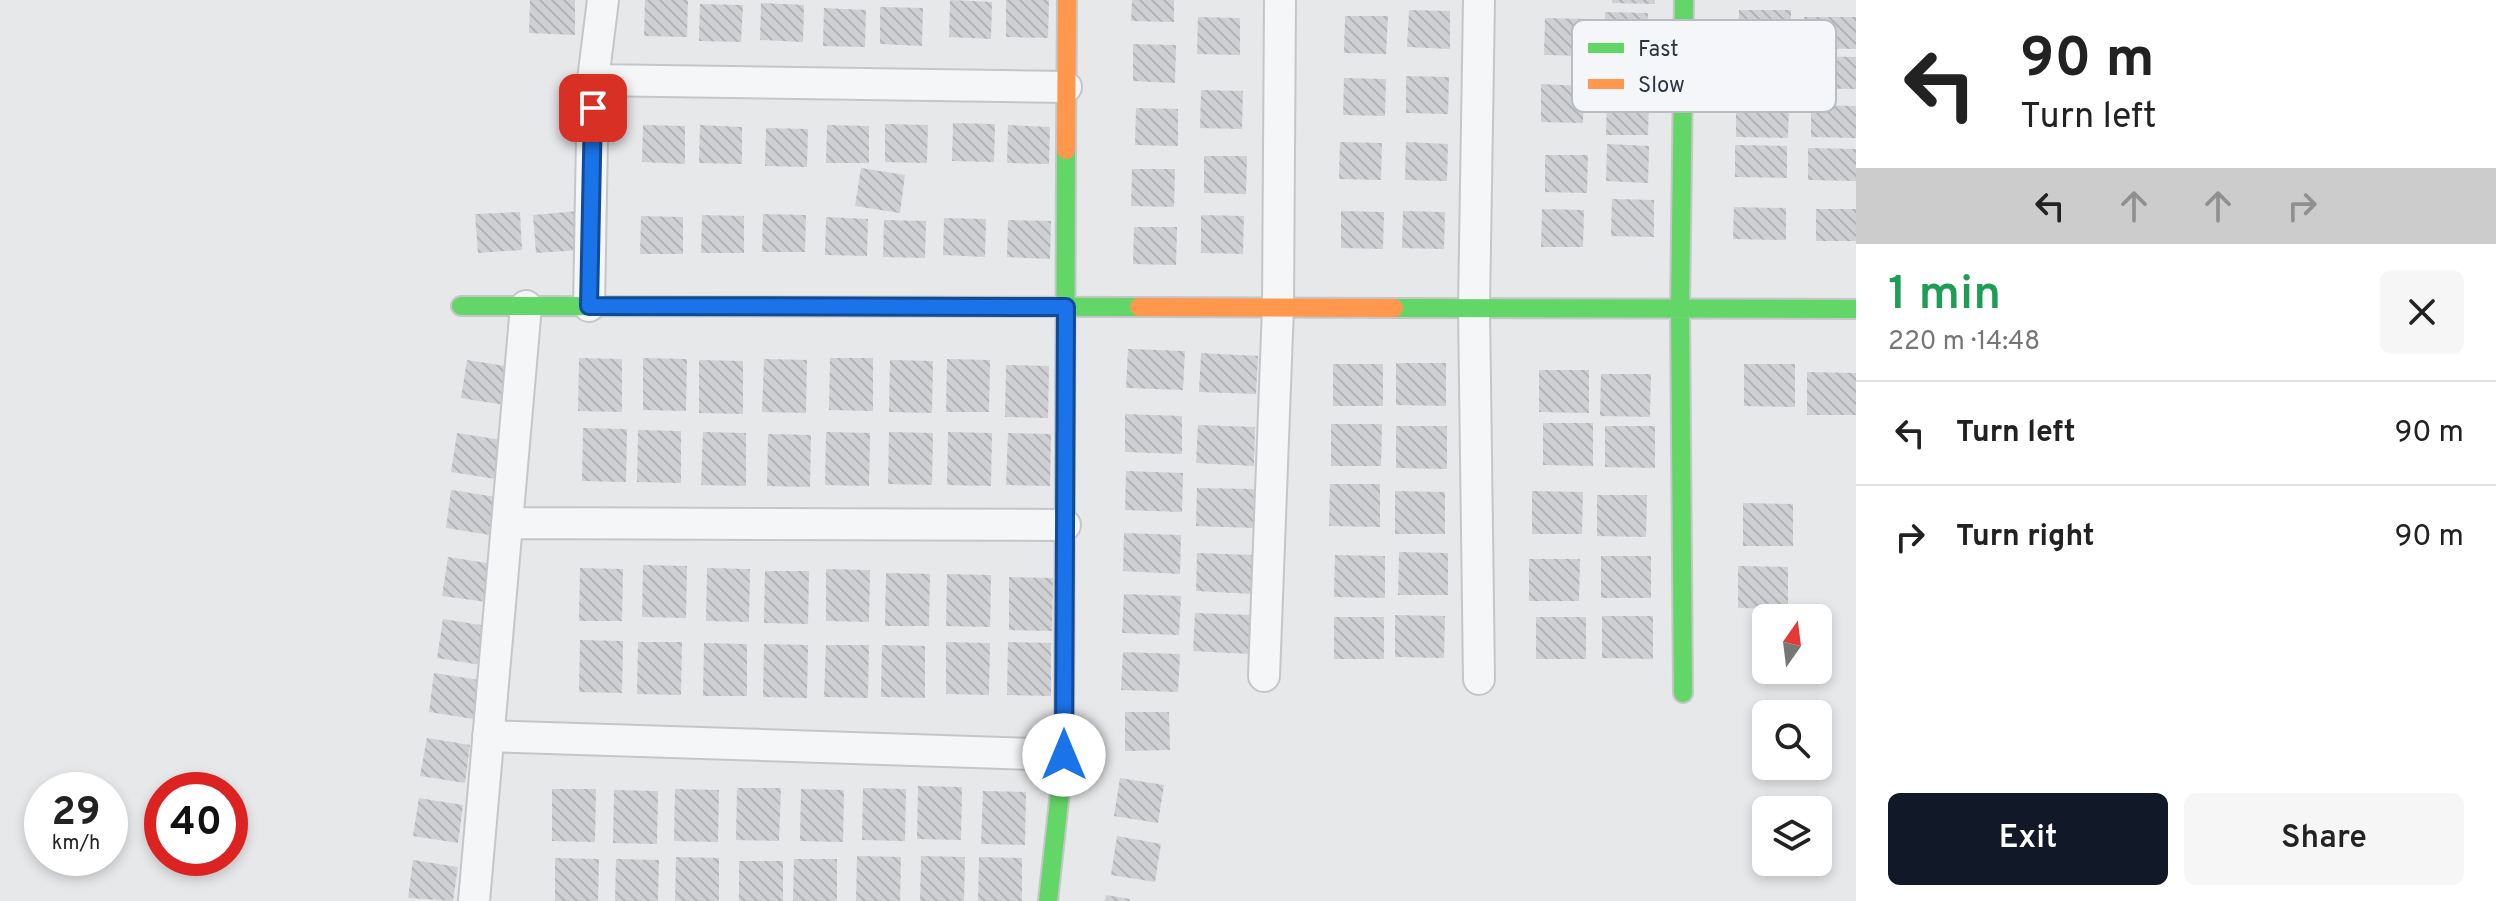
<!DOCTYPE html>
<html lang="en">
<head>
<meta charset="utf-8">
<style>
	:root { --surface:#fff; --page:#f6f6f6; --text:#222; --muted:#767676; --line:#e0e0e0; --accent:#111827 }
	body { margin:0; font-family:Overpass,sans-serif; background:var(--page); color:var(--text); height:100vh; display:flex; flex-direction:column; font-size:30px; white-space:nowrap }
	* { box-sizing:border-box; margin:0 }
	p { font-size:26px; color:var(--muted) }
	.icon { flex:none; width:44px; height:44px; fill:none; stroke:currentColor; stroke-width:2; stroke-linecap:round; stroke-linejoin:round }
	.map { position:relative; flex:1; overflow:hidden }
	.details { display:flex; flex-direction:column; background:var(--surface); width:640px }
	.details>* { flex:none }
	.guide { background:#fff; color:var(--text); overflow:hidden }
	.needle { width:52px; rotate:14deg }
	.controls { position:absolute; left:1752px; top:604px; display:grid; gap:16px }
	.controls a { display:grid; place-items:center; width:80px; height:80px; border-radius:12px; background:var(--surface); box-shadow:0 4px 12px #0003; font-size:40px }
	.speed { position:absolute; left:24px; top:772px; display:flex; gap:16px; font-size:40px; font-weight:700; text-align:center }
	.speed>* { display:grid; place-content:center; width:104px; height:104px; border-radius:50%; background:var(--surface); box-shadow:0 4px 12px #0003; line-height:1 }
	.speed small { font-size:20px; font-weight:400 }
	.speed .limit { border:12px solid #d22; background:#fff; color:#111 }
	.pin { position:absolute; display:grid; place-items:center; width:68px; height:68px; color:#fff; margin:-34px; border-radius:16px; box-shadow:0 4px 12px #0006 }
	.me { position:absolute; width:88px; margin:-44px; rotate:0deg; stroke-linejoin:round; filter:drop-shadow(0 0 6px #0008) }
	.turn { display:flex; align-items:center; gap:28px; height:168px; padding:0 32px; font-size:36px }
	.turn .icon { width:104px; height:104px; stroke-width:2.5 }
	.turn b { display:block; font-size:56px; line-height:68px }
	.lanes { display:flex; align-items:center; height:76px; padding:0 32px; background:#0003; justify-content:center; gap:40px; direction:ltr }
	.lanes .off { opacity:.35 }
	.round { display:grid; place-items:center; flex:none; width:84px; height:84px; border-radius:12px; background:var(--page) }
	.headline { display:flex; align-items:center; justify-content:space-between; height:136px; padding:0 32px }
	h1 { font-size:48px; font-weight:600; line-height:60px; color:#1e9e55 }
	.cta { display:flex; gap:16px; margin-top:auto; padding:16px 32px }
	.cta a { flex:1; height:92px; border-radius:12px; background:var(--accent); color:#fff; font-size:32px; font-weight:600; line-height:92px; text-align:center }
	.cta a+a { background:var(--page); color:var(--text) }
	ul { padding:0; list-style:none }
	li { display:flex; align-items:center; gap:24px; height:104px; padding:0 32px; border-top:2px solid var(--line) }
	li div { flex:1 }
	li b { display:block; font-size:30px }
	li em { font-style:normal }
	main { display:flex; flex:1; min-height:0 }
	.map>svg:first-child { display:block }
</style>
</head>
<body>
<main>
<div class="map">
<svg width="1856" height="901" viewBox="0 0 1856 901">
	<defs>
		<pattern id="building-back-hatch" width="6" height="6" patternUnits="userSpaceOnUse" patternTransform="scale(2)"><rect width="6" height="6" fill="#ced0d3"/><path d="M-1 5l2 2M0 0l6 6M5-1l2 2" fill="none" stroke="#b1b3b6"/></pattern>
	</defs>
	<rect width="100%" height="100%" fill="#e6e8ea"/>
	<path fill="url(#building-back-hatch)" d="M530 0H575V35L529 33Z
		M645 0H688L687 37 644 36Z
		M950 0 992 2 991 39 949 37Z
		M1006 0H1049L1048 38 1006 37Z
		M1132 0H1174V22L1131 21Z
		M1612 0H1655V4L1612 3Z
		M761 3 804 5 803 42 760 40Z
		M700 4 743 5 741 42 699 41Z
		M880 7 923 8 922 46 880 44Z
		M824 8 866 10 865 47 823 46Z
		M1409 10 1450 11V49L1407 47Z
		M1739 10H1791V42L1738 41Z
		M1605 12 1648 13 1647 51 1605 49Z
		M1345 16H1388L1386 54 1344 53Z
		M1198 17 1240 18V55L1197 54Z
		M1804 17H1856V49L1804 48Z
		M1545 18 1587 19V56L1544 55Z
		M1133 44 1176 45 1175 83 1133 81Z
		M1805 56 1856 57V89L1805 88Z
		M1406 76 1449 77 1448 114 1406 113Z
		M1344 78 1386 79 1385 116 1343 115Z
		M1541 84 1584 86 1583 123 1541 122Z
		M1201 90 1243 91 1242 129 1200 128Z
		M1607 97 1649 98 1648 135H1606Z
		M1736 105 1789 106 1788 138 1736 137Z
		M1811 105 1856 106V138L1811 137Z
		M1136 108 1178 109V146L1135 145Z
		M953 123 995 124 994 162 952 161Z
		M885 124 928 125 927 163 885 162Z
		M643 125 685 126V164L642 162Z
		M700 125 742 127V164L699 163Z
		M827 125 869 126V163H826Z
		M1008 125 1050 127 1049 164 1007 163Z
		M766 128 808 129 807 167 765 166Z
		M1340 142 1382 143 1381 180 1339 179Z
		M1406 142 1448 144 1447 181 1405 180Z
		M1607 144 1649 146 1648 183 1606 181Z
		M1735 145 1787 146V178L1735 177Z
		M1808 148 1856 149V181L1808 180Z
		M1545 155H1588L1587 193 1545 192Z
		M1204 156H1247L1246 194 1204 193Z
		M861 168 905 175 900 213 855 206Z
		M1132 169H1175L1174 207 1131 206Z
		M1612 199 1654 200V237L1611 236Z
		M1734 207 1786 208V240L1733 239Z
		M1542 209 1584 210 1583 247H1541Z
		M1816 209H1856V241H1816Z
		M578 211 581 250 536 253 533 215Z
		M1341 211 1384 212 1383 249 1341 248Z
		M1403 211 1445 212 1444 249 1402 248Z
		M520 212 522 250 478 253 475 214Z
		M763 214 806 215 805 252H762Z
		M702 215 744 216V253H701Z
		M1201 215 1244 216 1243 254 1201 253Z
		M641 216 683 217V254H640Z
		M826 217 868 219 867 256 825 255Z
		M944 218 986 219 985 257 943 255Z
		M884 220 926 221 925 258 883 257Z
		M1008 220 1051 221 1050 259 1007 257Z
		M1134 227H1177L1176 265 1133 264Z
		M1128 349 1185 351 1183 390 1126 388Z
		M1201 353 1258 356 1256 394 1199 392Z
		M579 358 622 359V412L578 411Z
		M643 358 687 359 686 411 643 410Z
		M830 358H873V411L829 410Z
		M764 359 807 360 806 413 762 412Z
		M947 359 990 360 989 412H946Z
		M467 360 511 367 505 405 461 398Z
		M699 360 743 361V414L699 413Z
		M890 360 933 361 932 413 889 412Z
		M1396 363H1446V406L1396 405Z
		M1333 364H1383V406H1333Z
		M1744 364H1795V407L1744 406Z
		M1006 365 1049 366 1048 418 1005 417Z
		M1539 370H1589V413L1539 412Z
		M1807 372 1856 373V415H1807Z
		M1601 374H1651L1650 417 1600 416Z
		M1125 414 1182 416V454L1125 452Z
		M1543 423H1593V466L1543 465Z
		M1331 424H1382L1381 466H1331Z
		M1198 425 1255 427 1254 466 1196 463Z
		M1396 426H1447V469L1396 468Z
		M1605 426H1655V468L1605 467Z
		M583 428 627 429 626 482 582 481Z
		M638 430 681 431V483L637 482Z
		M703 432 746 433V486L701 485Z
		M826 432 870 433 869 486 825 485Z
		M889 432 933 433 932 485 888 484Z
		M948 432 992 433 991 486 947 485Z
		M457 433 502 440 496 479 451 472Z
		M1008 433 1051 434 1050 486 1006 485Z
		M768 434 811 435 810 487 767 486Z
		M1126 471 1183 473 1182 512 1125 510Z
		M1330 484H1380V527L1329 526Z
		M1197 488 1254 489 1253 528 1196 526Z
		M451 490 496 497 490 535 446 528Z
		M1395 491 1445 492V534H1395Z
		M1532 491 1583 492 1582 534H1532Z
		M1597 495H1647L1646 537 1597 536Z
		M1743 503 1793 504V546H1743Z
		M1124 533 1181 535 1180 574 1123 571Z
		M1399 552 1448 553V595H1398Z
		M1197 553 1254 555 1253 594 1196 591Z
		M1335 555 1385 556V598L1334 597Z
		M1601 556H1651V598H1601Z
		M448 557 493 564 487 602 442 596Z
		M1529 559H1580L1579 601H1529Z
		M643 565 687 566 686 618 642 617Z
		M1738 566 1788 567V609L1738 608Z
		M580 568 623 569 622 621H579Z
		M707 568 750 569 749 622 706 621Z
		M826 569 870 570 869 622 826 621Z
		M765 571H809L808 624 764 623Z
		M886 573 930 574 929 626H885Z
		M947 574 991 575 990 627 946 626Z
		M1009 577 1053 578 1052 631 1009 630Z
		M1124 594 1181 596 1179 635 1122 633Z
		M1195 613 1252 615 1250 654 1193 651Z
		M1395 615 1445 616 1444 658 1395 657Z
		M1602 616H1653V659L1602 658Z
		M1334 617H1384V659H1334Z
		M1536 617H1586V659H1536Z
		M443 619 487 626 481 665 437 658Z
		M580 640 623 641 622 693 579 692Z
		M638 642H682L681 695 637 694Z
		M946 642 990 643 989 695 946 694Z
		M1008 642 1051 643V696L1007 695Z
		M704 643 747 644V696H703Z
		M764 644 808 645 807 698 763 697Z
		M826 645H869L868 698 824 697Z
		M882 645 925 646V698L881 697Z
		M1123 652 1180 654 1178 692 1121 690Z
		M434 673 479 680 473 719 429 712Z
		M1125 712H1169L1170 750 1125 751Z
		M427 738 470 745 465 783 420 776Z
		M1120 778 1164 785 1158 823 1114 816Z
		M918 786 962 787 961 840 917 839Z
		M737 788H781L779 841 736 840Z
		M863 788 906 789 905 841 862 840Z
		M552 789H596L595 842 552 841Z
		M675 789 719 790 718 842 674 841Z
		M801 789 844 790 843 842 800 841Z
		M614 790 658 791 657 844 613 843Z
		M983 791 1026 792 1025 845 981 844Z
		M419 798 463 805 458 843 413 836Z
		M1117 836 1161 844 1155 882 1111 875Z
		M857 856 901 857 900 901H856Z
		M921 856 965 857 964 901H920Z
		M676 857 719 858V901H675Z
		M979 857 1022 858V901H978Z
		M555 858 599 859 598 901H555Z
		M616 859 659 860 658 901H615Z
		M794 859H837V901H793Z
		M413 860 458 867 453 901 408 898Z
		M739 861H783V901H739Z
		M1106 895 1130 899V901H1105Z"/>
	<g fill="none" stroke-linecap="round" stroke-linejoin="round">
		<defs>
			<path id="street" d="M1479 0 1474 308 1479 679
				M593 80 1066 87
				M589 306 593 80 603 0
				M507 523 1065 525
				M1264 676 1278 307 1280 0
				M488 736 1064 755
				M474 901 526 306"/>
			<path id="fast" d="M461 306 1139 307
				M1394 308 1856 309
				M1683 693 1680 309 1684 0
				M1048 901 1064 755 1066 150"/>
			<path id="slow" d="M1066 150 1067 0
				M1139 307 1394 308"/>
		</defs>
		<use href="#street" stroke="#c4c6c8" stroke-width="34"/>
		<use href="#fast" stroke="#c4c6c8" stroke-width="22"/>
		<use href="#slow" stroke="#c4c6c8" stroke-width="22"/>
		<use href="#street" stroke="#f5f6f7" stroke-width="30"/>
		<use href="#fast" stroke="#63d668" stroke-width="18"/>
		<use href="#slow" stroke="#ff974d" stroke-width="18"/>
	</g>
	<g fill="none" stroke-linecap="round" stroke-linejoin="round">
		<defs>
			<path id="route" d="M593 108 589 306 1066 307 1064 755"/>
		</defs>
		<use href="#route" stroke="#114b97" stroke-width="20"/>
		<use href="#route" stroke="#1a73e8" stroke-width="14"/>
	</g>
	<rect x="1572" y="20" width="264" height="92" rx="12" fill="#f4f6f9" stroke="#b8bcc3" stroke-width="2"/>
	<rect x="1588" y="43" width="36" height="10" fill="#63d668"/>
	<rect x="1588" y="79" width="36" height="10" fill="#ff974d"/>
	<g font-size="22" fill="#2b3445">
		<text x="1638" y="56">Fast</text>
		<text x="1638" y="92">Slow</text>
	</g>
</svg>
<div class="controls">
<a><svg class="needle" viewBox="-14 -14 28 28"><path d="M0-13l5 13h-10z" fill="#e53935"/><path d="M0 13l5-13h-10z" fill="#767676"/></svg></a>
<a><svg class="icon" aria-label="search" viewBox="0 0 24 24"><circle cx="10" cy="10" r="6"/><path d="M15 15l6 6"/></svg></a>
<a><svg class="icon" aria-label="layers" viewBox="0 0 24 24"><path d="M12 4l9 5-9 5-9-5zM3 14l9 5 9-5"/></svg></a>
</div>
<div class="speed"><div>29<small>km/h</small></div><div class="limit">40</div></div>
<div class="pin" style="left:593px;top:108px;background:#d93025"><svg class="icon" aria-label="arrive" viewBox="0 0 24 24"><path d="M6 21V4h12l-3 4 3 4H6"/></svg></div>
<svg class="me" style="left:1064px;top:755px" viewBox="-20 -20 40 40"><circle r="19" fill="#fff"/><path d="M0-13L10 11 0 6-10 11z" fill="#1a73e8"/></svg>
</div>
<section class="details">
<div class="guide">
<div class="turn"><svg class="icon" aria-label="left" viewBox="0 0 24 24"><path d="M17 20v-9H6M10 6l-5 5 5 5"/></svg><div><b>90 m</b>Turn left</div></div>
<div class="lanes"><svg class="icon" aria-label="left" viewBox="0 0 24 24"><path d="M17 20v-9H6M10 6l-5 5 5 5"/></svg><svg class="icon off" aria-label="ahead" viewBox="0 0 24 24"><path d="M12 20V5M6 11l6-6 6 6"/></svg><svg class="icon off" aria-label="ahead" viewBox="0 0 24 24"><path d="M12 20V5M6 11l6-6 6 6"/></svg><svg class="icon off" aria-label="right" viewBox="0 0 24 24"><path d="M7 20v-9h11M14 6l5 5-5 5"/></svg></div>
</div>
<div class="headline"><div><h1>1 min</h1><p>220 m · 14:48</p></div><a class="round"><svg class="icon" aria-label="close" viewBox="0 0 24 24"><path d="M6 6l12 12M18 6L6 18"/></svg></a></div>
<ul>
<li><svg class="icon" aria-label="left" viewBox="0 0 24 24"><path d="M17 20v-9H6M10 6l-5 5 5 5"/></svg><div><b>Turn left</b></div><em>90 m</em></li>
<li><svg class="icon" aria-label="right" viewBox="0 0 24 24"><path d="M7 20v-9h11M14 6l5 5-5 5"/></svg><div><b>Turn right</b></div><em>90 m</em></li>
</ul>
<div class="cta"><a>Exit</a><a>Share</a></div>
</section>
</main>
</body>
</html>
